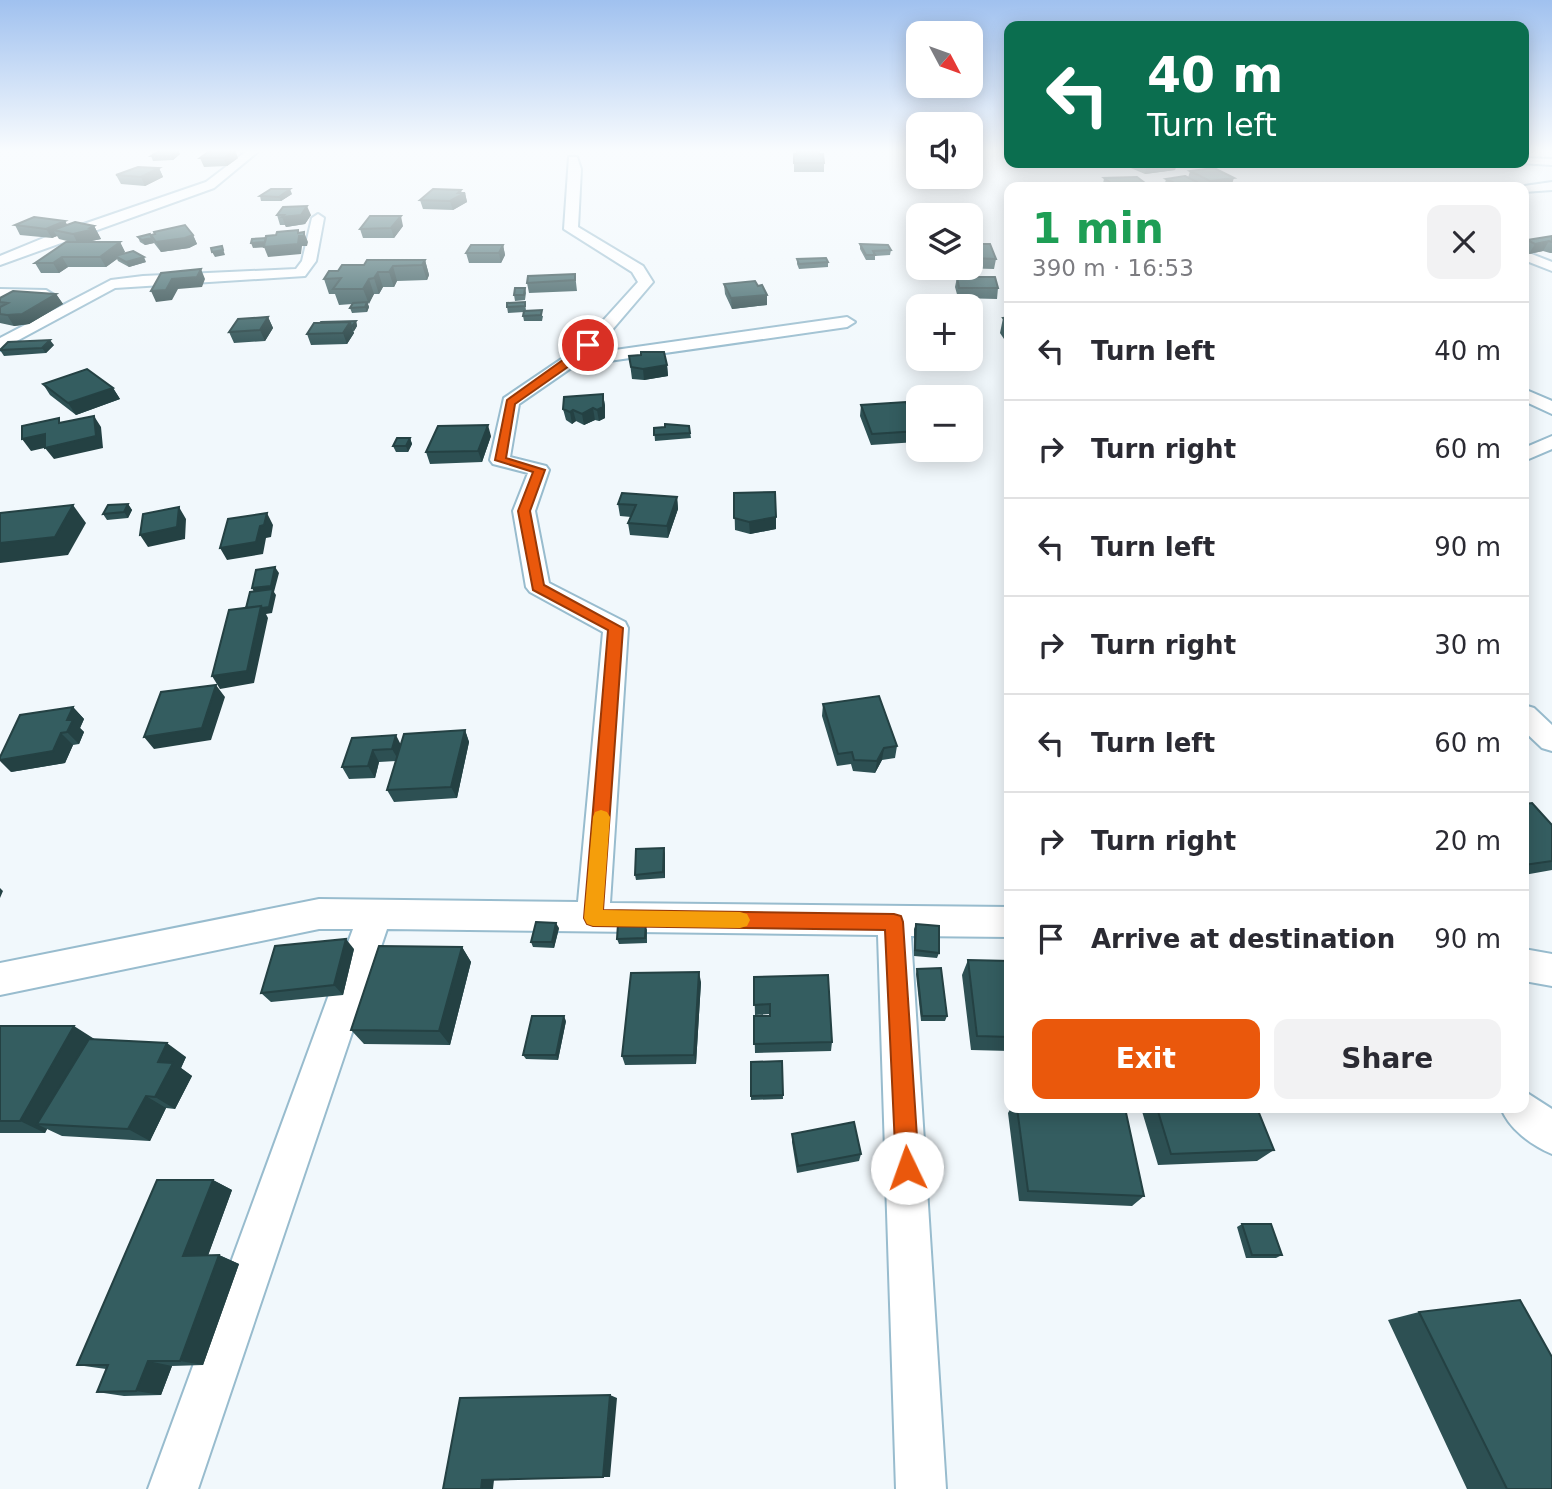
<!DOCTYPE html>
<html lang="en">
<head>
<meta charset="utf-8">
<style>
	:root { --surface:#fff; --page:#f2f2f3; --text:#2b2b33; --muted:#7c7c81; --line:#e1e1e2; --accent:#ea580c }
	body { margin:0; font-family:"DejaVu Sans",sans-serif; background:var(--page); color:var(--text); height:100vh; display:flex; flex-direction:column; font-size:26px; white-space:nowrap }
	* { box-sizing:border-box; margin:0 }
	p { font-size:23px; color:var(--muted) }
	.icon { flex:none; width:38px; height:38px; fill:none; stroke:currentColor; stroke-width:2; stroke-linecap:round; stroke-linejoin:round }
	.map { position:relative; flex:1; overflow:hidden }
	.panel { position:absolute; left:1004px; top:182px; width:525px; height:931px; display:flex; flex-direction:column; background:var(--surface); border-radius:14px; box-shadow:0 4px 18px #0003 }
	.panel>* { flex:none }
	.guide { position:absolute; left:1004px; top:21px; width:525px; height:147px; border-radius:14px; box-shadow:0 4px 18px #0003; background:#0b6e4f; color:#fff; overflow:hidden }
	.needle { width:46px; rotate:131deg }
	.buttons { position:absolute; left:906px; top:21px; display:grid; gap:14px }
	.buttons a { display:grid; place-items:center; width:77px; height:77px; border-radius:14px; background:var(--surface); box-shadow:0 4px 18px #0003; font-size:35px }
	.pin { position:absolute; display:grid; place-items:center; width:60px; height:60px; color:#fff; margin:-30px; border:4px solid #fff; border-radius:50%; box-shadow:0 2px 7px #0007 }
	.me { position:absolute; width:77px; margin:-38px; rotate:357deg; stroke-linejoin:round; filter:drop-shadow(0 0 5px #0008) }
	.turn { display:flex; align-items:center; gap:24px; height:147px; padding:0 28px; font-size:32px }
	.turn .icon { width:91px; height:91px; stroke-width:2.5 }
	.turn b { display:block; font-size:49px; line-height:60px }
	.round { display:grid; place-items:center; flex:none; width:74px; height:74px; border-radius:14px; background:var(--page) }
	.head { display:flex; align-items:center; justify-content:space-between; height:119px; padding:0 28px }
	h1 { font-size:42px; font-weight:700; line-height:52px; color:#1e9e55 }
	.action { display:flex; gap:14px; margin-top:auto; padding:14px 28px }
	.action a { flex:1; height:80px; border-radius:14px; background:var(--accent); color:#fff; font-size:28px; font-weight:700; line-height:80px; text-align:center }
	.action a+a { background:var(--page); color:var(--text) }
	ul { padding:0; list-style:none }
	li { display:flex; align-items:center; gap:21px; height:98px; padding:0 28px; border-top:2px solid var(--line) }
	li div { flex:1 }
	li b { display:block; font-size:26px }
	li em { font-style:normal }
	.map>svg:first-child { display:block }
</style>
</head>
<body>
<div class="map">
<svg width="1552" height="1489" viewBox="0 0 1552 1489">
	<rect width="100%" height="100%" fill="#f1f8fc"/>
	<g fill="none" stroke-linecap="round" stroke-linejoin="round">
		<defs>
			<path id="minor" d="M248 150H260L214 188 0 265V256L46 237 206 182Z
				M569 157H577L581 169 578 227 643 266 653 282 612 330 587 354 847 317 855 322 847 327 574 366 519 404 510 457 546 466 549 470 535 511 549 583 625 622 628 628 610 903 1010 907V937L911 936 946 1489H896L878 935 387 929 198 1489H148L353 929H319L0 995V963L319 899 578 902 603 632 530 592 526 587 513 511 528 473 493 464 490 460 504 398 563 358 600 324 638 282 632 272 564 229Z
				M1524 158 1552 159V165L1520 163H1524Z
				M1552 182V190L1524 192V187H1518Z
				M318 214 324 218 316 261 305 276 115 288 0 350V338L111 280 143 276 296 269 302 261 312 218Z
				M1524 251 1552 262V271L1524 260Z
				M0 289 46 290 54 295 46 300 0 299Z
				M1524 389 1552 401V414L1524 401Z
				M1552 436V449L1524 461V448Z
				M1524 705 1534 708 1552 725V751L1542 748 1524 731Z
				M1524 949 1552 954V986L1524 981Z
				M1524 1091 1552 1109V1154C1531 1145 1509 1129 1501 1108H1524Z"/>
		</defs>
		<use href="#minor" stroke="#98bcce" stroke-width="4"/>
		<use href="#minor" fill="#fff" fill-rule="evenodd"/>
	</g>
	<path fill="#2d5053" d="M156 150H178L180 154 173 160 153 161 151 156 158 152Z
		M794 154H819L824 163V172H794Z
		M200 158H238L227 166 204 167Z
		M1127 163H1177L1175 170 1145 174 1126 166Z
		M159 168 163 177 145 186 121 184 116 175Z
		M1190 171 1231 187H1164L1166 179 1188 178Z
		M1104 178 1145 183 1143 187H1096L1097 184H1103Z
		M462 193H465L467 202 453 210 423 209 420 200Z
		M292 194 281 201H261L260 196Z
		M277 215H311L305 224 286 227 285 225H280Z
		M65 221 67 225 94 226 101 239 86 242H120L125 252 122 254 146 262 129 267 118 261 117 259 106 267H68L59 273H41L35 263 71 242 59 239 57 236 52 238 20 235 15 225Z
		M403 226 394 238H363L360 229Z
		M152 235H193L197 244 189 248 161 252 154 243 145 245 140 242 138 237Z
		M1552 236V253H1550L1543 251 1529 254 1524 252V244L1527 240Z
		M860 244 891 250 890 255 875 256V260H866L860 249Z
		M971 244 996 259 994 269 959 268H971Z
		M503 245 505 255 501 263H469L466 253Z
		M797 259 828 262V267L799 269 797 264Z
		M425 260 429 275 427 280 397 281 394 287H383L379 294H374L368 304 369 307 367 312 352 313 350 308 352 304 339 305 335 294H329L324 279 338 271 364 265Z
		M575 274 577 291 529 293 527 283Z
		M957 277 998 288 997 299 958 298 955 287Z
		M724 284 767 305 732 309 725 294Z
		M525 288 526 293 525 300 515 301 514 295Z
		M56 294 63 304 29 324 14 326 0 323V298Z
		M525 302 526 311 543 316 542 321H524L523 316 524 312 508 313 507 307Z
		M268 317 273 328 265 341 234 343 229 332Z
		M1010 317V339H1004L1000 333 1003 318Z
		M356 321 357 326 354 331H353L354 333 347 344 311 345 307 334Z
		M54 345 46 353 4 356 0 350Z
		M629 356 667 365 668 376 644 380 632 379Z
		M43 384 113 388 120 399 76 415 50 395Z
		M603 394 605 406V418L599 421 595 420 584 425 576 421 572 424 566 420 563 409Z
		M861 405 918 431 917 442 871 445 860 416Z
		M689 426 691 438 655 441 654 428Z
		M491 436 482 462 430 464 426 452Z
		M410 438 412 444 408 452H396L393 446Z
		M734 493 776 529 750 534 735 530Z
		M677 497 678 509 668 538 630 535 628 523 631 517 620 516 618 504Z
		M128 504 132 510 128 518 107 520 103 514Z
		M823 704 897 746 895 758 882 760 875 773 853 771 851 764 837 766 822 716Z
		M73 707 84 719 80 728 84 732 79 744 73 745 65 763 11 772Z
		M465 730 469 742 457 798 394 802 387 790 396 761 379 762 375 778 349 779 342 767 352 738 401 744Z
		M1524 804 1552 825V870L1524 875Z
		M665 853V878L636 880 635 875Z
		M916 924 939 953 937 958 914 956V929Z
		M559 928 554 948 533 947 531 942Z
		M647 929V943L619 944 617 939Z
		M462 947 471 962 450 1045 364 1044 351 1030Z
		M354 949 343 995 271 1002 261 993Z
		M968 960 1010 961V1051L971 1050 962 975Z
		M917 969 947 1016 945 1021H921L916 974Z
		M754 977 832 1042 831 1051 755 1053 754 1016H770V1014L755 1015Z
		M701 982 696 1064 625 1065 622 1056Z
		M566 1021 558 1060 526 1059 523 1055Z
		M0 1026 94 1039 186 1057 181 1068 192 1076 175 1109 166 1108 150 1141 62 1136 47 1129 45 1133H0Z
		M782 1061 783 1099 751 1100V1062Z
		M1011 1108H1125L1144 1196 1132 1206 1019 1201 1008 1113Z
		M1141 1108H1257L1274 1150 1257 1161 1158 1165Z
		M792 1134 861 1154 859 1161 797 1173 792 1142Z
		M213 1180 232 1190 208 1255H219L239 1264 203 1365 172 1366 161 1395 124 1396 97 1392 106 1369 77 1365Z
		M1242 1224 1282 1255 1276 1258H1246L1237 1227Z
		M1419 1312 1552 1489H1467L1388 1320Z"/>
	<path fill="#244143" d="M178 150 180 154 173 160 171 156Z
		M235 150 238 158 227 166 224 158Z
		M1164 163H1177L1175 170 1145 174 1147 165Z
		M159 168 163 177 145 186 141 177Z
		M1234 178 1231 187H1208L1210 181Z
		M1201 184 1200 187H1181V186Z
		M290 189 292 194 281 201 279 197Z
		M461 190 462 194 465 193 467 202 453 210 450 201Z
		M307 206 311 215 305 224 286 227 282 217Z
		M401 216 403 226 394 238 391 228Z
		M65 221 70 230H53L57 236 52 238 46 229Z
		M94 226 101 239 78 244 73 234Z
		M298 230 301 236 304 232 308 242 307 246H302L301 254 268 257 264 247 298 233Z
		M193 235 197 244 189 248 161 252 156 242Z
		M152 238 154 243 145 245 142 240Z
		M1549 241 1543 251 1529 254 1535 244Z
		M120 242 125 252 118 258 115 256 117 259 106 267 100 257Z
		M266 242 268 247 253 248 251 243Z
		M503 245 505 255 501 263 499 253Z
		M222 246 225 255 215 257 212 252Z
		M62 257 68 267 59 273 53 263Z
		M144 257 146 262 129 267 126 262Z
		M425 260 429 275 427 280 422 265Z
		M393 266 397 281 394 287 389 272Z
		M201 269 205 279 202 287 178 289 172 300 156 302 151 291 172 279Z
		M378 272 383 287 379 294 374 278Z
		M369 279 374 294 369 304 363 289Z
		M56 294 63 304 29 324 14 326 7 315Z
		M767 295V305L732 309 731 298Z
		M367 302 369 307 367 312 365 307Z
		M268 317 273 328 265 341 260 330Z
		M356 321 357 326 354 331 352 326Z
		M350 322 354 333 347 344 343 333Z
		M50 340 54 345 46 353 42 348Z
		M667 365 668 376 644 380 643 369Z
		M113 388 120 399 76 415 68 403Z
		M603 394 605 406V418L599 421 597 410Z
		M593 408 595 420 584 425 582 414Z
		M573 410 576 421 572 424 570 412Z
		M94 416 101 427 103 448 54 459 45 448Z
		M488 425 491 436 482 462 478 451Z
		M45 434 53 446 31 451 22 439Z
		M410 438 412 444 408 452 406 446Z
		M677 497 678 509 668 538 667 526Z
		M128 504 132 510 128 518 124 512Z
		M73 505 86 523 68 555 0 563V543Z
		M179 507 186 519 185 539 148 547 140 535Z
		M267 513 273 525 271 537 266 538 263 554 227 560 220 548 260 526Z
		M776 517V529L750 534 749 522Z
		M275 567 279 573 274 592 276 595 272 613 266 614 268 618 254 683 220 689 212 676 249 616 255 594 252 588Z
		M216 685 225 697 211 740 154 749 144 737Z
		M73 707 84 719 80 728 84 732 79 744 67 732V720Z
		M465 730 469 742 457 798 451 787Z
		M61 733 73 745 65 763 11 772 0 761V760Z
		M396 735 402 747 399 761 392 749Z
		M884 748 882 760 875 773 877 761Z
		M373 750 379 762 375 778 368 766Z
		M664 848 665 853V878L663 872Z
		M0 888 3 891 0 898Z
		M556 923 559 928 554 948 552 942Z
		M346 939 354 949 343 995 334 985Z
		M462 947 471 962 450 1045 439 1031Z
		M699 972 701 982 696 1064 694 1055Z
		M564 1016 566 1021 558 1060 556 1055Z
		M74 1026 96 1040 37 1124 47 1129 45 1133 20 1121Z
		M167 1043 186 1057 181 1068 192 1076 175 1109 155 1097 158 1062Z
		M146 1096 166 1108 150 1141 128 1129Z
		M213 1180 232 1190 205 1264 183 1256Z
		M219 1255 239 1264 203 1365 180 1361Z
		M148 1361 172 1366 161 1395 136 1391Z
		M610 1395 617 1398 610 1477H603Z
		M482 1480H494L493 1489H481Z"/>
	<path fill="#345d60" stroke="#244143" stroke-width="2" d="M160 150H178L171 156H151Z
		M211 150H234L224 158H200Z
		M797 151H819V154H823L824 163H794V154H797Z
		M1142 163H1164L1147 165Z
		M138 167 159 168 141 177 116 175Z
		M1214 168 1234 178 1210 181 1190 171Z
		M1185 176 1201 184 1181 186 1166 179Z
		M1137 177 1145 183 1112 184 1104 178Z
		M1107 183 1112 187H1101L1097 184Z
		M271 189H290L279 197 260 196Z
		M433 189 461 190 458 193H465L450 201 420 200Z
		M307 206 301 215 282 217 284 215H277L283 207Z
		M370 216H401L391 228 360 229Z
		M34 217 65 221 46 229 15 225Z
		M75 222 94 226 90 228 95 229 73 234 53 230Z
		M185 225 193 235 185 238 156 242 151 235 155 234 154 232Z
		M298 230V233L304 232V236H299L298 244 264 247 266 236 276 235 277 232Z
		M150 234 152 238 142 240 138 237Z
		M1552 236V242L1549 241 1535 244 1527 240Z
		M266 238 265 242 251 243 252 239Z
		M66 242H120L100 257H62L53 263H35Z
		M860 244 888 245 891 250 873 251 875 255H866Z
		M971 244H990L996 259 971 258Z
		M471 245H503L499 253H466Z
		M222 246 223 250 212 252 211 248Z
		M133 251 144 257 126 262 115 256Z
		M826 258 828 262 799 264 797 259Z
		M367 260H425L422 265 393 266 389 272H378L374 278 369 279 363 289H333L341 278 324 279 329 271H338L342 265H364Z
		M201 269 197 277 172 279 166 290 151 291 161 273Z
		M575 274V280L527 283 528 276Z
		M957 277H995L998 288H959Z
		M755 281 758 286 762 285 767 295 731 298 724 284Z
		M515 288H525L524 295H514Z
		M13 291 56 294 22 314 7 315 0 314V307L8 303 0 302V298Z
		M367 302 365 307 350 308 353 303Z
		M525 302V306L507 307V303Z
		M542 310 541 315 523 316 524 311Z
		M268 317 260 330 229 332 238 319Z
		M1010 317V323H1007L1003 318Z
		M356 321 352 326H351L350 322 320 323 321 322Z
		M350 322 343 333 307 334 314 323Z
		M50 340 42 348 0 350 8 342Z
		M641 352H664L667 365 643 369 631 367 629 356 641 355Z
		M87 369 113 388 68 403 43 384Z
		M603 394V407L597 410 593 408 582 414 573 410 570 412 563 409 564 397Z
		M906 402 918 431 872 434 861 405Z
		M94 416 96 436 45 448V434L22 439V426L59 418V423Z
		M665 424 689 426 690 433 654 435V428L665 427Z
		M488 425 478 451 426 452 438 426Z
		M397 438H410L406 446H393Z
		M775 492 776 517 749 522 734 518V493Z
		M622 493 677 497 667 526 628 523 636 505 618 504Z
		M128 504 124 512 103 514 108 505Z
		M73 505 55 537 0 543V513Z
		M179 507 177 527 140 535 143 514Z
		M267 513 264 525 260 526 256 542 220 548 228 519Z
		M275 567 271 586 252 588 256 570Z
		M273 589 269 607 262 608 261 606 246 608 250 592Z
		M261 606 247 671 212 676 229 610Z
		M216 685 202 728 144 737 161 692Z
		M879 696 897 746 884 748 877 761 854 760 852 752 838 754 823 704Z
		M73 707 67 720H73L67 732 61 733 53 751 0 760V757L20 715Z
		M465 730 451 787 387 790 404 734Z
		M396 735 392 749 373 750 368 766 342 767 352 738Z
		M1532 803 1552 825V861L1524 865V804Z
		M664 848 663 872 635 875 636 849Z
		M536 922 556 923 552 942H531Z
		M646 923 645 938 617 939 618 924Z
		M916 924 939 926V953L915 950Z
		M346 939 334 985 261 993 275 946Z
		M379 946 462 947 439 1031 351 1030Z
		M968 960 1010 961V1037L977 1036Z
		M941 968 947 1016H922L917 969Z
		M699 972 694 1055 622 1056 631 973Z
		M828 975 832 1042 754 1044V1016H770V1004L754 1005V977Z
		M532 1016H564L556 1055H523Z
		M0 1026H74L20 1121H0Z
		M89 1039 167 1043 158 1062 173 1063 155 1097 146 1096 128 1129 37 1124Z
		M782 1061 783 1095 751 1096V1062Z
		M1017 1108H1125L1144 1196 1028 1191Z
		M1157 1108H1257L1274 1150 1171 1154Z
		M854 1122 861 1154 798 1166 792 1134Z
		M157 1180H213L183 1256 219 1255 180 1361H148L136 1391 97 1392 108 1365H77Z
		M1242 1224H1271L1282 1255H1252Z
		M1520 1300 1552 1357V1489H1507L1419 1312Z
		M610 1395 603 1477 482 1480 481 1489H443L460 1398Z"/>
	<linearGradient id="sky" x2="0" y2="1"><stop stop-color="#a0c1ef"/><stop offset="0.42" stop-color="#f9fcfe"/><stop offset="1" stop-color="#f9fcfe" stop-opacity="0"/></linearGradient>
	<rect width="1552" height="359" fill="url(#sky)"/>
	<path fill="#ea580c" stroke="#983908" stroke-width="2" d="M588 342 592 345 572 364 515 404 506 458 545 470 530 511 544 585 623 628 603 910 894 914 901 916 903 922 919 1168 915 1176 907 1180 899 1176 896 1168 885 930 593 926 587 924 584 918 608 630 533 590 518 511 533 472 495 460 507 400Z"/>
	<path fill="#f59e0b" d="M601 810 607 812 610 817 603 910 740 912 747 914 750 920 747 926 740 928 593 926 587 924 584 918 593 817 595 812Z"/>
</svg>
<div class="buttons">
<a><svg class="needle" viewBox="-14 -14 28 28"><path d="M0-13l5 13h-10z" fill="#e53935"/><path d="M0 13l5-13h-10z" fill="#7c7c81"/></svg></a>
<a><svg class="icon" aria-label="sound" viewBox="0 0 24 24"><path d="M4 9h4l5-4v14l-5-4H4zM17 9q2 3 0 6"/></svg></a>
<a><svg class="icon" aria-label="layers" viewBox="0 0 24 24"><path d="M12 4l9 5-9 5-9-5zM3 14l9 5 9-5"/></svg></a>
<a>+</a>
<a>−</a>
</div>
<div class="pin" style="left:588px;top:345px;background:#d93025"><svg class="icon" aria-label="arrive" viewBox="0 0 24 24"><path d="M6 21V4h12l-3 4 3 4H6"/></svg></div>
<svg class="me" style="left:907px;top:1168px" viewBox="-20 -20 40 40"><circle r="19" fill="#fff"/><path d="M0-13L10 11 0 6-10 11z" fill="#ea580c"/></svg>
<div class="guide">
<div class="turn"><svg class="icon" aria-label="left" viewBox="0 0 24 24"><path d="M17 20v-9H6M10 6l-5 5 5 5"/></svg><div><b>40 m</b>Turn left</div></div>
</div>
<section class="panel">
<div class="head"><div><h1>1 min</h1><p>390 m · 16:53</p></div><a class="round"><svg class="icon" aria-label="close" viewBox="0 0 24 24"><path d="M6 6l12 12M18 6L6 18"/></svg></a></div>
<ul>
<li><svg class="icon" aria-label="left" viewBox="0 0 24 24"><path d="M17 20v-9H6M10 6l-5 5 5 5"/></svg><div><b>Turn left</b></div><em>40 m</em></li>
<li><svg class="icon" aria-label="right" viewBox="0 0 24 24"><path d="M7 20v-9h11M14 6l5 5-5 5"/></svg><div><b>Turn right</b></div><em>60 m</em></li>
<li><svg class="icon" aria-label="left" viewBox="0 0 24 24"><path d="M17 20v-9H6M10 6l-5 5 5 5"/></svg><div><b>Turn left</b></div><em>90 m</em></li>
<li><svg class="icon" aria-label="right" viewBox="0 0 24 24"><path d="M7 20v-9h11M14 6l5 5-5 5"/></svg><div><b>Turn right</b></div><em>30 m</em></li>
<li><svg class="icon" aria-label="left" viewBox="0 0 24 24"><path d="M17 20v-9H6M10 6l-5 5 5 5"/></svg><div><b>Turn left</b></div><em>60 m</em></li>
<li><svg class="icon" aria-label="right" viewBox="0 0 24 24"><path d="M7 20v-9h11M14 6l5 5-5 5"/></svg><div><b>Turn right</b></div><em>20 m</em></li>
<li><svg class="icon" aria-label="arrive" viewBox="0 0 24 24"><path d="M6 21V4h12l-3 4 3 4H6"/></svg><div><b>Arrive at destination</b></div><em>90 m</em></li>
</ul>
<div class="action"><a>Exit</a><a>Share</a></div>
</section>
</div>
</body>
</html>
